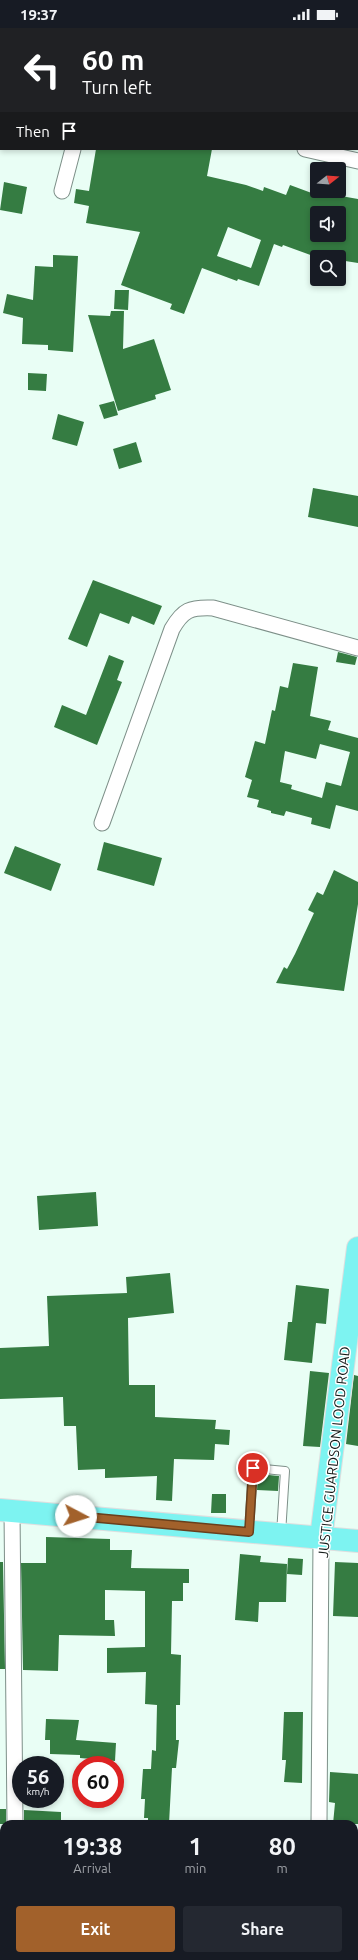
<!DOCTYPE html>
<html lang="en">
<head>
<meta charset="utf-8">
<style>
	:root { --surface:#171b24; --page:#242831; --text:#f1f3f6; --muted:#9ea1a6; --accent:#a2612b }
	body { margin:0; font-family:Ubuntu,sans-serif; background:var(--page); color:var(--text); height:100vh; display:flex; flex-direction:column; font-size:15px; white-space:nowrap }
	* { box-sizing:border-box; margin:0 }
	p { font-size:13px; color:var(--muted) }
	.icon { flex:none; width:22px; height:22px; fill:none; stroke:currentColor; stroke-width:2; stroke-linecap:round; stroke-linejoin:round }
	.map { position:relative; flex:1; overflow:hidden }
	.details { position:absolute; left:0px; top:1792px; width:358px; height:140px; display:flex; flex-direction:column; background:var(--surface); border-radius:12px 12px 0 0; box-shadow:0 2px 6px #0003 }
	.details>* { flex:none }
	.banner { position:absolute; left:0px; top:0px; width:358px; height:122px; box-shadow:0 2px 6px #0003; background:#202124; color:#fff; overflow:hidden }
	.needle { width:26px; rotate:73deg }
	.buttons { position:absolute; left:310px; top:134px; display:grid; gap:8px }
	.buttons a { display:grid; place-items:center; width:36px; height:36px; border-radius:4px; background:var(--surface); box-shadow:0 2px 6px #0003; font-size:20px }
	.speed { position:absolute; left:12px; top:1728px; display:flex; gap:8px; font-size:20px; font-weight:700; text-align:center }
	.speed>* { display:grid; place-content:center; width:52px; height:52px; border-radius:50%; background:var(--surface); box-shadow:0 2px 6px #0003; line-height:1 }
	.speed small { font-size:10px; font-weight:400 }
	.speed .limit { border:6px solid #d22; background:#fff; color:#111 }
	.pin { position:absolute; display:grid; place-items:center; width:34px; height:34px; color:#fff; margin:-17px; border:2px solid #fff; border-radius:50%; box-shadow:0 1px 4px #0007 }
	.me { position:absolute; width:44px; margin:-22px; rotate:95deg; stroke-linejoin:round; filter:drop-shadow(0 0 3px #0008) }
	.turn { display:flex; align-items:center; gap:14px; height:84px; padding:0 16px; font-size:18px }
	.turn .icon { width:52px; height:52px; stroke-width:2.5 }
	.turn b { display:block; font-size:28px; line-height:34px }
	.then { display:flex; align-items:center; height:38px; padding:0 16px; background:#0003; gap:8px; font-size:15px }
	.eta { display:flex; justify-content:space-evenly; align-items:center; height:68px; text-align:center }
	.eta b { font-size:24px; font-weight:600; line-height:28px }
	.primary-button { display:flex; gap:8px; margin-top:auto; padding:8px 16px }
	.primary-button a { flex:1; height:46px; border-radius:4px; background:var(--accent); color:#fff; font-size:16px; font-weight:600; line-height:46px; text-align:center }
	.primary-button a+a { background:var(--page); color:var(--text) }
	.status { display:flex; justify-content:space-between; align-items:center; height:28px; padding:0 20px; background:var(--surface); direction:ltr }
	.status svg { height:11px; fill:currentColor }
	.map>svg:first-child { display:block }
</style>
</head>
<body>
<div class="status"><b>19:37</b><svg viewBox="0 0 49 12"><path d="M0 12V9h3v3zM5 12V6h3v6zM10 12V3h3v9zM15 12V0h3v12zM26 1h20v11H26zM47 4h2v5h-2z"/></svg></div>
<div class="map">
<svg width="358" height="1932" viewBox="0 0 358 1932">
	<rect width="100%" height="100%" fill="#e9fef5"/>
	<path fill="#357c42" fill-rule="evenodd" d="M96 121H212L207 148 246 157 263 163 264 159 286 167 290 157 317 167 318 164 358 171V235L339 232V229H316L283 217 282 219 274 216 259 258 238 251 237 253 202 240 184 286 170 281 172 276 121 257 140 204 86 195 89 178 74 175 76 161 89 163ZM317 185H339V207H317ZM228 199 261 212 251 240 217 228Z
		M4 154 27 159 22 186 0 182Z
		M53 227 78 228 73 324 48 322V317L22 316 23 290 3 285 7 266 33 272 35 238 53 239Z
		M115 262H129L128 282 114 281Z
		M111 283H124L123 321 154 311 171 362 155 367 156 371 118 383 88 287 110 288Z
		M28 345 47 346 46 363 28 362Z
		M114 373 118 387 104 391 99 377Z
		M58 386 84 394 77 418 52 411Z
		M136 414 142 434 119 441 113 421Z
		M313 460 358 468V499L308 489Z
		M93 552 162 578 154 597 132 588 129 596 100 585 87 619 68 611Z
		M338 624 357 629 355 637 336 634Z
		M109 627 124 633 117 652 122 654 97 717 54 699 62 677 86 687Z
		M293 635 318 639 310 688 331 693 328 702 358 710V783L336 777 330 801 311 796 312 790 286 783 284 788 271 785V783L257 779 259 772 247 769 252 752 245 749 255 713 265 716 272 682 275 683 280 658 288 660ZM320 716 350 724 341 758 326 754 322 770 291 761 292 757 280 754 285 723 316 731Z
		M104 814 162 830 154 858 97 842Z
		M15 818 61 836 51 863 4 845Z
		M334 842 358 854V876L344 963 276 955 284 939 287 941 295 926 314 885 308 882 317 864 323 867Z
		M96 1164 98 1198 39 1202 37 1168Z
		M170 1245 174 1285 128 1290 129 1357H155V1389L216 1392 215 1401 230 1402 229 1417 215 1416 214 1432 174 1431 172 1473 156 1472 157 1448 105 1450V1441L78 1442 76 1398H64L63 1369 0 1371V1320L49 1318 47 1268 127 1265 126 1249Z
		M296 1257 329 1261 326 1296 316 1295 312 1335 284 1332 288 1294H292Z
		M310 1343 329 1345 320 1419 303 1418Z
		M354 1347 358 1348V1418L346 1416Z
		M258 1446 279 1448 278 1463 257 1462Z
		M212 1466H226V1485H211Z
		M46 1509 110 1511V1522H132L131 1540 189 1541V1555H183V1573H172L171 1626 181 1627 180 1677H176V1712H179L176 1740H172L169 1796H148V1790H144L145 1771H141L143 1741H151L152 1722 156 1723 157 1677 145 1676 146 1644 107 1645V1620L145 1619V1563L105 1562V1592H114L115 1608 59 1607 58 1643 23 1642 21 1535H46Z
		M240 1526 261 1528 260 1534 287 1536 286 1574H259L258 1594 235 1592Z
		M288 1530 303 1531 302 1547 287 1546Z
		M0 1534H3L5 1641H0Z
		M335 1534 358 1535V1589L333 1588Z
		M284 1684H303L302 1755 284 1754 286 1732H282Z
		M46 1691 79 1692 76 1712 116 1715 115 1733 80 1730V1727L50 1726V1712H45Z
		M330 1744 358 1746V1796H333L335 1775 329 1774Z
		M0 1781H6V1796H0Z
		M24 1782 61 1784V1796H24Z"/>
	<g fill="none" stroke-linecap="round" stroke-linejoin="round">
		<defs>
			<path id="service" d="M249 1503 253 1440 285 1443 281 1506"/>
			<path id="minor" d="M305 121 358 133
				M62 163 73 121
				M102 795 172 601C183 582 190 579 213 580L358 620
				M12 1483 15 1796
				M319 1796 321 1510
				M16 1928V1932
				M318 1932V1928"/>
			<path id="primary" d="M0 1482 358 1513
				M321 1510 358 1220"/>
		</defs>
		<use href="#service" stroke="#7d8f88" stroke-width="10"/>
		<use href="#minor" stroke="#7d8f88" stroke-width="17"/>
		<use href="#primary" stroke="#dedfdf" stroke-width="24"/>
		<use href="#service" stroke="#fff" stroke-width="8"/>
		<use href="#minor" stroke="#fff" stroke-width="15"/>
		<use href="#primary" stroke="#7df3f1" stroke-width="22"/>
	</g>
	<g fill="none" stroke-linecap="round" stroke-linejoin="round">
		<defs>
			<path id="route" d="M76 1488 249 1504 253 1440"/>
		</defs>
		<use href="#route" stroke="#693f1c" stroke-width="10"/>
		<use href="#route" stroke="#a2612b" stroke-width="7"/>
	</g>
	<g text-anchor="middle" dominant-baseline="central" stroke-width="3" stroke-linejoin="round" paint-order="stroke">
		<g font-size="14" fill="#141b19" stroke="#fff">
			<text transform="translate(334 1424) rotate(-84)">JUSTICE GUARDSON LOOD ROAD</text>
		</g>
	</g>
</svg>
<div class="buttons">
<a><svg class="needle" viewBox="-14 -14 28 28"><path d="M0-13l5 13h-10z" fill="#e53935"/><path d="M0 13l5-13h-10z" fill="#9ea1a6"/></svg></a>
<a><svg class="icon" aria-label="sound" viewBox="0 0 24 24"><path d="M4 9h4l5-4v14l-5-4H4zM17 9q2 3 0 6"/></svg></a>
<a><svg class="icon" aria-label="search" viewBox="0 0 24 24"><circle cx="10" cy="10" r="6"/><path d="M15 15l6 6"/></svg></a>
</div>
<div class="speed"><div>56<small>km/h</small></div><div class="limit">60</div></div>
<div class="pin" style="left:253px;top:1440px;background:#d93025"><svg class="icon" aria-label="arrive" viewBox="0 0 24 24"><path d="M6 21V4h12l-3 4 3 4H6"/></svg></div>
<svg class="me" style="left:76px;top:1488px" viewBox="-20 -20 40 40"><circle r="19" fill="#fff"/><path d="M0-13L10 11 0 6-10 11z" fill="#a2612b"/></svg>
<div class="banner">
<div class="turn"><svg class="icon" aria-label="left" viewBox="0 0 24 24"><path d="M17 20v-9H6M10 6l-5 5 5 5"/></svg><div><b>60 m</b>Turn left</div></div>
<div class="then">Then<svg class="icon" aria-label="arrive" viewBox="0 0 24 24"><path d="M6 21V4h12l-3 4 3 4H6"/></svg></div>
</div>
<section class="details">
<div class="eta">
<div><b>19:38</b><p>Arrival</p></div>
<div><b>1</b><p>min</p></div>
<div><b>80</b><p>m</p></div>
</div>
<div class="primary-button"><a>Exit</a><a>Share</a></div>
</section>
</div>
</body>
</html>
